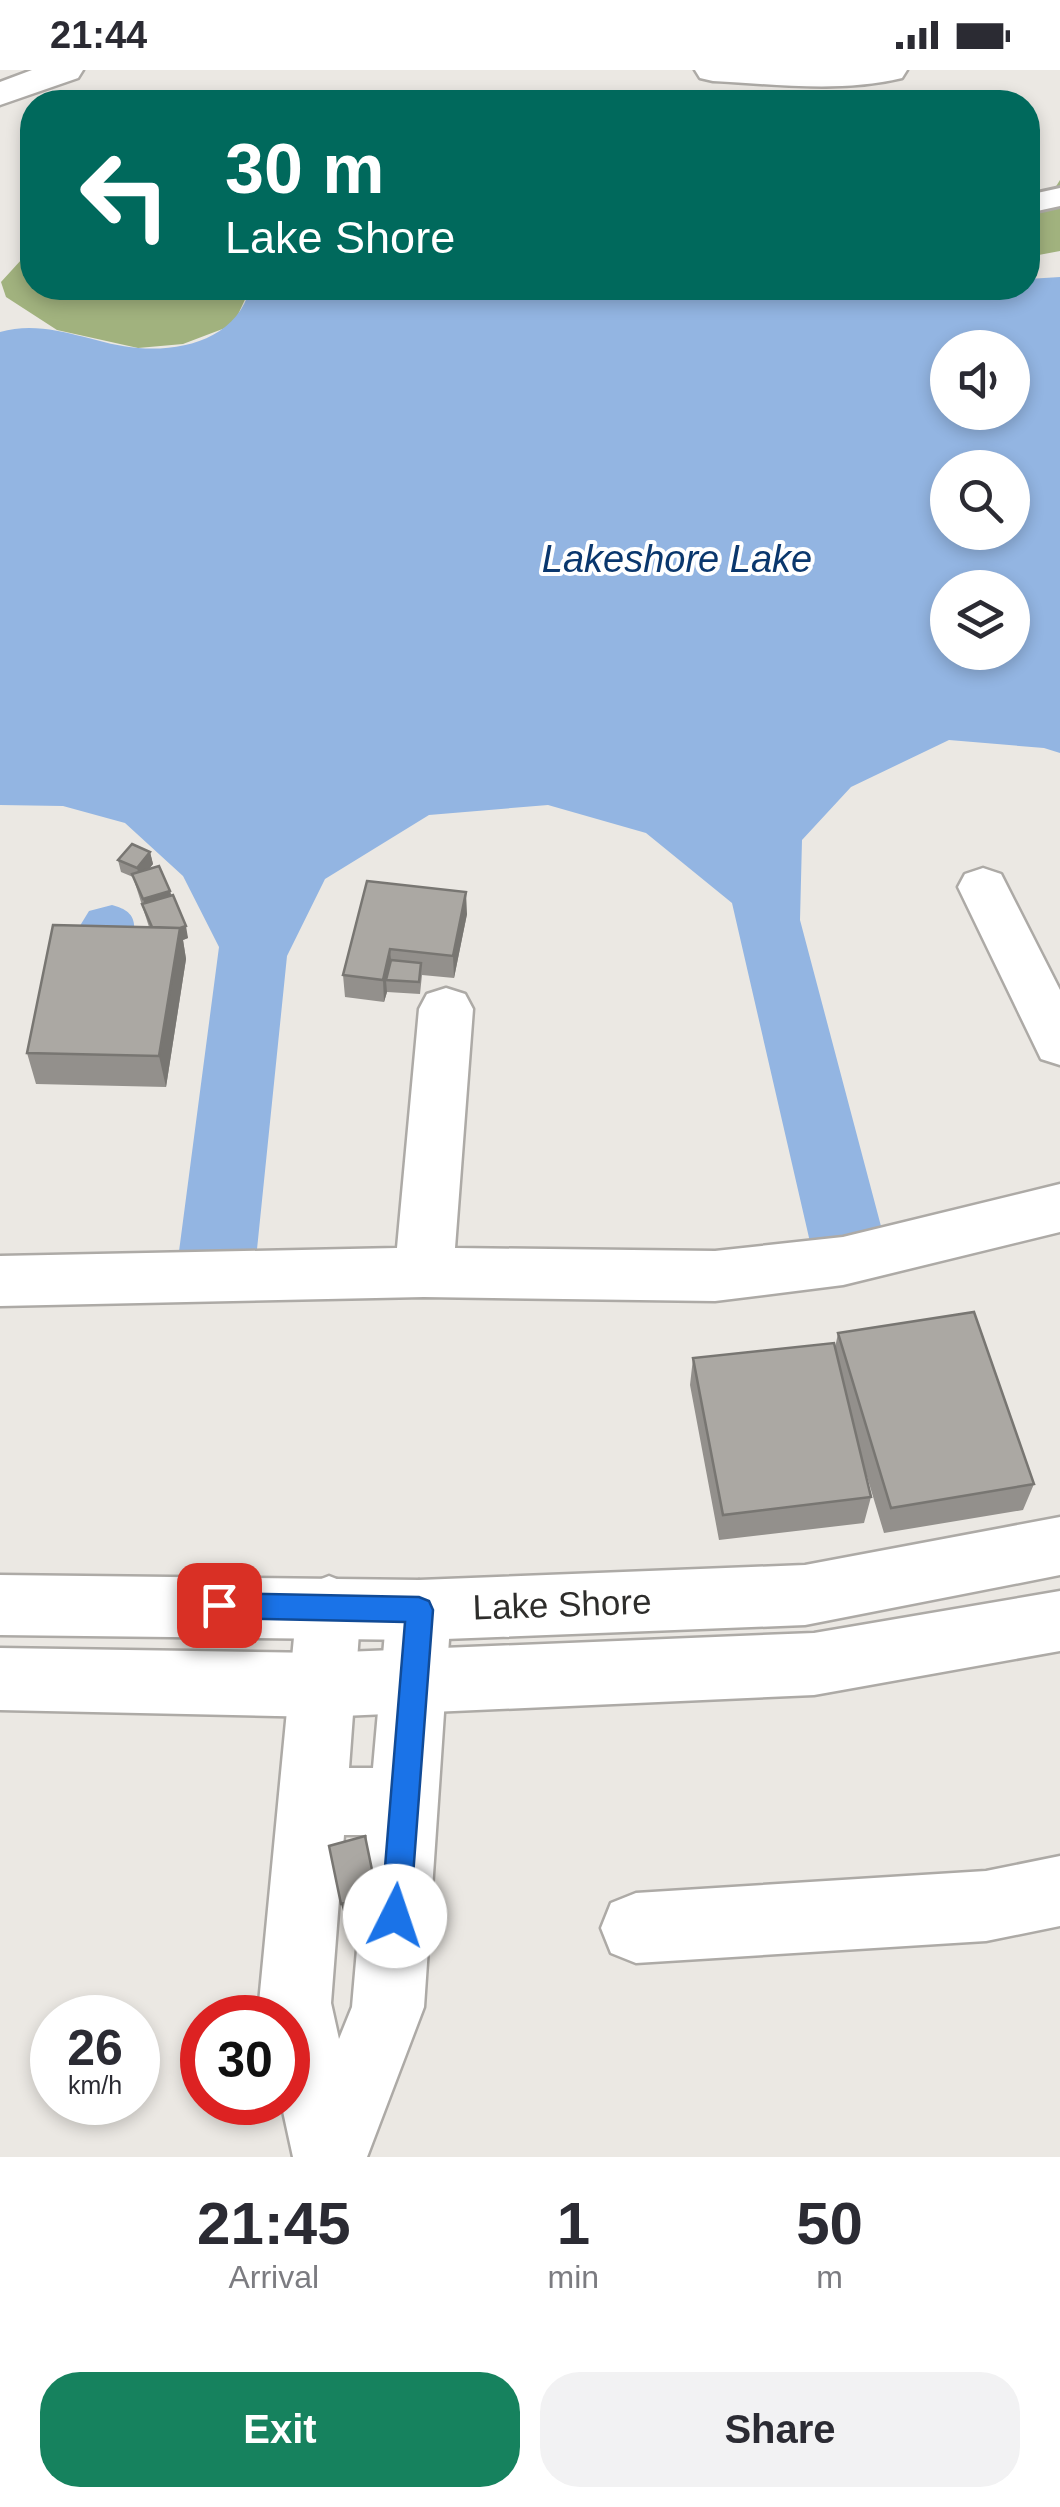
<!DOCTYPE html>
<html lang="en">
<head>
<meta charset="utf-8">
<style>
	:root { --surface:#fff; --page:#f2f2f3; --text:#2b2b33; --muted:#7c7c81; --accent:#16825e }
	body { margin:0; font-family:Helvetica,sans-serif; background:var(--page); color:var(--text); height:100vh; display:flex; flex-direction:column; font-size:38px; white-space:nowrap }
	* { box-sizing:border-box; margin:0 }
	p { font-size:32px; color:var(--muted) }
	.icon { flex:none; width:55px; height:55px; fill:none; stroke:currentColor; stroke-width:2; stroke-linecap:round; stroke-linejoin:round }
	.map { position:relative; height:2087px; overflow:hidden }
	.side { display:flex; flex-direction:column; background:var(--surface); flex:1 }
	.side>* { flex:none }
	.top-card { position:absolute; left:20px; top:20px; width:1020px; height:210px; border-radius:40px; box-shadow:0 5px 15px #0003; background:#00695c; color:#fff; overflow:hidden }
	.buttons { position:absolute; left:930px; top:260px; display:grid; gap:20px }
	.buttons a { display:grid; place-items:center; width:100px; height:100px; border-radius:50%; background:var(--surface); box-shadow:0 5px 15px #0003; font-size:50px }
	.speed { position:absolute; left:30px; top:1925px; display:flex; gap:20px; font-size:50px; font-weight:700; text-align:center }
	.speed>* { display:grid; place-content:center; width:130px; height:130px; border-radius:50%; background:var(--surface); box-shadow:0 5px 15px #0003; line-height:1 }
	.speed small { font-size:25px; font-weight:400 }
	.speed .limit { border:15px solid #d22; background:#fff; color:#111 }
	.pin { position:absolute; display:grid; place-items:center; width:85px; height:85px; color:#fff; margin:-42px; border-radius:20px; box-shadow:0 5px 15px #0006 }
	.me { position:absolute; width:110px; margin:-55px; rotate:4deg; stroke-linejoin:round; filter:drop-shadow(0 0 8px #0008) }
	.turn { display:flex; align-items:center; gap:35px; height:210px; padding:0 40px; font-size:45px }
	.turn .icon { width:130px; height:130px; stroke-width:2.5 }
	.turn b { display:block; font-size:70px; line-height:85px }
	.eta { display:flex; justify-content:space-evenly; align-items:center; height:170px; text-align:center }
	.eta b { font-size:60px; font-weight:600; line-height:70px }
	.button { display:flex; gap:20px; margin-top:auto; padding:20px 40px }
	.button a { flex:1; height:115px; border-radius:40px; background:var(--accent); color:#fff; font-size:40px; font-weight:600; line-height:115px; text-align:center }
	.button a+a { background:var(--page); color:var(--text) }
	.status { display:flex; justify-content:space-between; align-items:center; height:70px; padding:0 50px; background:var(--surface); direction:ltr }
	.status svg { height:28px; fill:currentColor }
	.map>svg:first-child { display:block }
</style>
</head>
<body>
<div class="status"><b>21:44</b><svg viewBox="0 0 49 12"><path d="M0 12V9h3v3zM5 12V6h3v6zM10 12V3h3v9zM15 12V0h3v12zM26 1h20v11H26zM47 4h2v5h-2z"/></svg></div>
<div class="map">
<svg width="1060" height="2087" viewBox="0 0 1060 2087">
	<rect width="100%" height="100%" fill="#ebe8e3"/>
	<path fill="#a1b27e" d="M1060 110V181L1028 187V131L1050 126Z
		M32 178V218L250 219 233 255 183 274 138 278 57 260 6 227 1 212Z"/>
	<path fill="#93b5e2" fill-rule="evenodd" d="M1060 207V683L1044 678 949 670 851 717 802 770 800 850 882 1160 810 1172 732 833 646 763 548 735 429 745 325 809 287 886 256 1189H178L219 877 183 806 125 753 63 736 0 735V262C47 248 92 274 138 278 185 282 238 267 250 218H883L913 223 943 218H1028V209ZM948 278H1012V342H948ZM948 398H1012V462H948ZM948 518H1012V582H948Z
		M112 835C127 839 136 845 134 862L78 859 89 841Z"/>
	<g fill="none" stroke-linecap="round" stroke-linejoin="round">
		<defs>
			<path id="pedestrian" d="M1060 118V136L1028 143V125Z"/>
			<path id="minor" d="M983 798 1001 804 1060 920V995L1041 989 958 817 965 804Z
				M446 918 465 924 473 939 455 1178 715 1181 843 1167 1060 1114V1162L843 1215 715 1231 424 1227 0 1236V1186L397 1178 419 939 427 924Z
				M329 1506 352 1515 361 1536 349 1698H373L387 1540 396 1519 419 1510 442 1519 451 1540 424 1937 367 2087H293L281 2032H288V1948H263L259 1933 297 1536 306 1515ZM344 1765H367L352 1937 339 1969 331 1933Z
				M1060 1786V1856L986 1871 636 1893 611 1883 601 1858 611 1833 636 1823 986 1801Z"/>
			<path id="tertiary" d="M32 0H83L78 8 0 35V12Z
				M695 0H907L902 8C840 23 775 14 713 11L700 8Z
				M1060 1447V1505L805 1555 419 1570 0 1565V1505L419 1510 805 1495Z
				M1060 1521V1581L814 1625 320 1647 0 1640V1578L320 1583 814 1563Z"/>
		</defs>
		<use href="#pedestrian" stroke="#adaaa6" stroke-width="6"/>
		<use href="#minor" stroke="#adaaa6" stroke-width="5"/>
		<use href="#tertiary" stroke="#adaaa6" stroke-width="5"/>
		<use href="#pedestrian" fill="#fff" fill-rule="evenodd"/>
		<use href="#minor" fill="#fff" fill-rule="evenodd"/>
		<use href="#tertiary" fill="#fff" fill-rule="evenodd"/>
	</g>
	<path fill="#93908c" d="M150 782 153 794 149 799 170 821 188 868 183 870 186 889 166 1017 36 1014 27 983 149 857 133 807 121 802 118 790Z
		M367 811 467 844 454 908 422 905 420 924 387 922 384 932 345 927 343 905Z
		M838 1263 1034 1414 1023 1440 884 1463 862 1390 871 1427 864 1453 719 1470 690 1315 693 1288 835 1278Z"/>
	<path fill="#787672" d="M150 782 153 794 140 810 137 798Z
		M170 821 172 832 146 840 143 829Z
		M466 822 467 844 454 908 453 886Z
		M186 856 188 868 183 870 186 889 166 1017 159 986 155 866Z
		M390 879 392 901 386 910 387 922 384 932 383 910Z
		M377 1824 378 1831 343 1841 341 1834Z"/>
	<path fill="#aba8a3" stroke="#787672" stroke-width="2.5" d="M132 774 150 782 137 798 118 790Z
		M159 796 170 821 143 829 132 804Z
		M367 811 466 822 453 886 390 879 383 910 343 905Z
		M173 825 186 856 180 858 152 857 142 834Z
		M53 855 180 858 159 986 27 983Z
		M391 890 421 893 419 912 386 910Z
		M974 1242 1034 1414 891 1438 838 1263Z
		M834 1273 871 1427 723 1445 693 1288Z
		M365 1766 377 1824 341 1834 329 1776Z"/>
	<path fill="#1a73e8" stroke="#114b97" stroke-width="2.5" d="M219 1523 419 1527 429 1531 433 1540 410 1846 405 1856 395 1861 385 1856 381 1846 405 1552 219 1548 210 1544 206 1535 210 1526Z"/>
	<g text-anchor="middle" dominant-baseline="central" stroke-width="8" stroke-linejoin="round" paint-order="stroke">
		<g font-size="35" fill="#2e2d2b" stroke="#fff">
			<text transform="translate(562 1534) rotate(-2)">Lake Shore</text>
		</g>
		<g font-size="38" font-style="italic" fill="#0a376d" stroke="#fff">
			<text x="677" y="489">Lakeshore Lake</text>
		</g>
	</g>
</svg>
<div class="buttons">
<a><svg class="icon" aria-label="sound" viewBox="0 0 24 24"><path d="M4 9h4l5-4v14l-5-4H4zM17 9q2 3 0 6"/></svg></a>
<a><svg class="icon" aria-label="search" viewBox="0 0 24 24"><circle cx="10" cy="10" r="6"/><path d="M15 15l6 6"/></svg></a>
<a><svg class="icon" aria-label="layers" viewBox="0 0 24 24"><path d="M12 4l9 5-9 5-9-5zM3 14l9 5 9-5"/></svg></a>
</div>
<div class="speed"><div>26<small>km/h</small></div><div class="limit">30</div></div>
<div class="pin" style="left:219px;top:1535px;background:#d93025"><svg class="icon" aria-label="arrive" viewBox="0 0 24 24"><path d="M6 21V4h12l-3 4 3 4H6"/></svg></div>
<svg class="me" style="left:395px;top:1846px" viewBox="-20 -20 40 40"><circle r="19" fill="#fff"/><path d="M0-13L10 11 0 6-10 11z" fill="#1a73e8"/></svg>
<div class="top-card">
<div class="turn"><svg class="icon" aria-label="left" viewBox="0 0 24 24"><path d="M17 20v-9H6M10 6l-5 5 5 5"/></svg><div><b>30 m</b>Lake Shore</div></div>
</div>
</div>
<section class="side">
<div class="eta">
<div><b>21:45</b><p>Arrival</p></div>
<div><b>1</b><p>min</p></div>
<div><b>50</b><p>m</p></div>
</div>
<div class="button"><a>Exit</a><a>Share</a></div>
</section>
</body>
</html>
